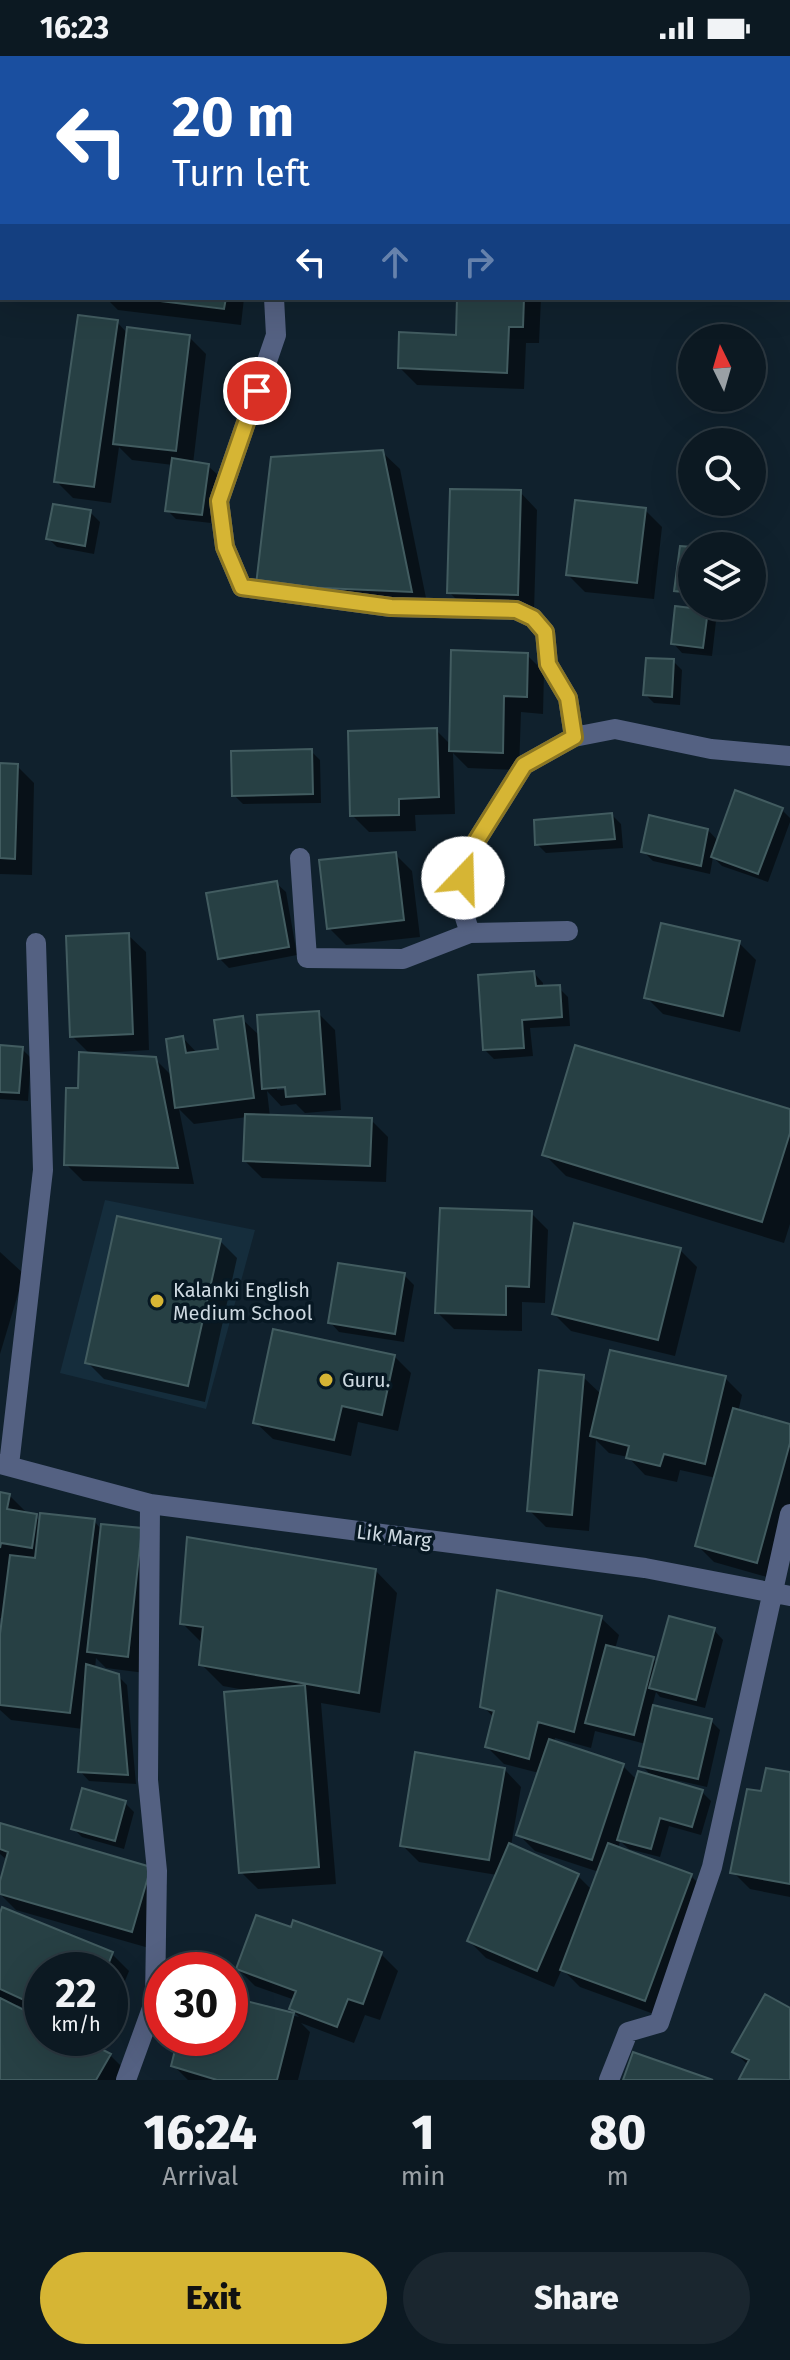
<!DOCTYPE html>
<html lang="en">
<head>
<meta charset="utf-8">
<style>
	:root { --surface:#0c1922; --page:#1a262f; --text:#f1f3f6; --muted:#9aa0a5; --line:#2c3840; --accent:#d6b534 }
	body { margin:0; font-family:"Fira Sans",sans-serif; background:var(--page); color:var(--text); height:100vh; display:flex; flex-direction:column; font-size:30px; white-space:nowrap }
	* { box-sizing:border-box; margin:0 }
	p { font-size:26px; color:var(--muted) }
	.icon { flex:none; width:44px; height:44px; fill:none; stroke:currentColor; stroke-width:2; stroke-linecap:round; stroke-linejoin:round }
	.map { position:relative; height:2024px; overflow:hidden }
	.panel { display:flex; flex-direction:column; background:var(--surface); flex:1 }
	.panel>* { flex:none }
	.top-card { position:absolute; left:0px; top:0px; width:790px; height:244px; box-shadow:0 8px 32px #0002,0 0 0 2px var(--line); background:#1a4fa0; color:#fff; overflow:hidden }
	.needle { width:52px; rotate:355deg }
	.controls { position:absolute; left:678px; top:268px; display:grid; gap:16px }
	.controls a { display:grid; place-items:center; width:88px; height:88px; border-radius:50%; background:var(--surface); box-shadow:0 8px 32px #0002,0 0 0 2px var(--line); font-size:40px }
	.speed { position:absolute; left:24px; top:1896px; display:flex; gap:16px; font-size:40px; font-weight:700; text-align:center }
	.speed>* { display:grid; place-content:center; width:104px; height:104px; border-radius:50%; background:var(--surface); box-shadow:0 8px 32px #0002,0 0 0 2px var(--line); line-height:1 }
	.speed small { font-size:20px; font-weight:400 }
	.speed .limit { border:12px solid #d22; background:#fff; color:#111 }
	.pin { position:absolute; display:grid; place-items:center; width:68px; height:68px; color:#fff; margin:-34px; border:4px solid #fff; border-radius:50%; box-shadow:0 2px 8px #0007 }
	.me { position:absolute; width:88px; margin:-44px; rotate:21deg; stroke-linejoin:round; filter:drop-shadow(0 0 6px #0008) }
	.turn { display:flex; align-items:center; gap:28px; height:168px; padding:0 40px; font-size:36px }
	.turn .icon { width:104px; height:104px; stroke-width:2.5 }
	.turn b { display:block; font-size:56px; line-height:68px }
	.lanes { display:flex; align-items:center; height:76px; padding:0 40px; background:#0003; justify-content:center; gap:40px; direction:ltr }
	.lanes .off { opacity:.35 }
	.eta { display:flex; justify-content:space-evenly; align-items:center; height:136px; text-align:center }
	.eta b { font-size:48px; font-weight:800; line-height:56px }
	.action { display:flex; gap:16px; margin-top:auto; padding:16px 40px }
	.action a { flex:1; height:92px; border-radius:48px; background:var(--accent); color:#111; font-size:32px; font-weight:800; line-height:92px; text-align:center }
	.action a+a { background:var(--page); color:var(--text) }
	.status { display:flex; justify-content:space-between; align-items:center; height:56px; padding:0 40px; background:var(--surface); direction:ltr }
	.status svg { height:22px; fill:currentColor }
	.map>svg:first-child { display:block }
</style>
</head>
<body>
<div class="status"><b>16:23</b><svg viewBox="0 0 49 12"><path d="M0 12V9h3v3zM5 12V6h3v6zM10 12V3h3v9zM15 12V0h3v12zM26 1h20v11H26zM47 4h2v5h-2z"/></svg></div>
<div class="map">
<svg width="790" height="2024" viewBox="0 0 790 2024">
	<rect width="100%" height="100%" fill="#10212d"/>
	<path fill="#152d3c" d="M105 1144 255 1174 206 1353 60 1317Z"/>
	<path fill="#0007" fill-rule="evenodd" d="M0 0H248L250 2H2V81Z
		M788 93 790 95 788 125Z
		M106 242H244L241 269 118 254Z
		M459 242H541L539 287H526L524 333 417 329 400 312 458 281Z
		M117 266 128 278 189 281 206 298 193 408 208 410 218 419 211 467 176 463 167 454 173 409 132 404 119 391 111 447 73 442 56 425Z
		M382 396 400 413 428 552 258 528Z
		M520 436 537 454 534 555 467 554 450 537Z
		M645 454 662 471 654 543 585 536 568 519Z
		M90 456 100 466 94 498 57 491 48 482Z
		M692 493V544H685L676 534Z
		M707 556 716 565 712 600 682 597 673 587Z
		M527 599 544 616 543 658 521 656 519 714 468 712 453 697 455 758 415 759 416 775 369 776 352 759 436 674 451 689Z
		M673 605 682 614 680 649 654 647 645 638Z
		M311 695 320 704 321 747 243 748 234 739Z
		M0 709 17 710 34 727 32 819 0 818Z
		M782 754 790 762V766L768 826 722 810 713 801 710 818 653 805 643 795 708 774 719 786Z
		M612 759 621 768 623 792 546 797 537 788Z
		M395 798 412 815 420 881 346 889 329 872Z
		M276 827 286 836 297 899 229 912 219 902Z
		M128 879 146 896 149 994 103 997V999L155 1003 173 1021 183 982 198 998 220 995 242 963 260 980 318 957 335 974 341 1054 305 1057 296 1048 281 1050 267 1035 270 1061 371 1064 388 1081 386 1126 262 1122 245 1105 247 1061 194 1068 179 1053 194 1128 83 1125 66 1108 90 998 72 980ZM295 1029 296 1033 277 1034V1030Z
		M739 887 756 904 740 976 663 958 646 941Z
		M534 917 543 927V932H559L568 941 570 970 530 972 533 1000 494 1003 485 994Z
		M0 991 22 993 31 1002 28 1045 0 1043Z
		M790 1055V1168L784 1187 566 1120 544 1098Z
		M531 1157 548 1174 545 1247 522 1246V1275L454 1273 437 1256Z
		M220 1185 237 1202 205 1346 104 1323 87 1306Z
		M680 1194 697 1211 675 1300 571 1275 554 1258Z
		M0 1196 24 1218 0 1298Z
		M404 1219 414 1229 404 1286 339 1276 330 1266Z
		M394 1300 411 1317 398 1375 358 1366 351 1400 273 1383 255 1366Z
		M583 1321 602 1339 725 1322 742 1339 738 1356 790 1370V1464L774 1523 714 1506 697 1489 716 1422 680 1414 677 1426 645 1419 628 1401 609 1397 596 1384 589 1475 546 1471 529 1454Z
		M0 1438 9 1439 26 1456 41 1465H94L102 1474H141L145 1617 106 1612 96 1602 95 1613 118 1620 127 1629 136 1728 89 1725 80 1715 83 1673 11 1664 0 1654V1595L4 1562H0Z
		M376 1515 397 1537 380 1657 321 1647 336 1828 258 1833 241 1816 250 1635 223 1630 201 1608 203 1588 182 1567Z
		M601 1562 619 1579 615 1593 653 1603 658 1608 714 1574 723 1584 705 1652 660 1641 656 1636 652 1651 711 1665 720 1674 707 1731 667 1722 666 1726 702 1736 711 1745 701 1779 669 1770 660 1801 629 1793 620 1785 618 1793 691 1820 708 1837 662 1961 580 1931 562 1913 554 1931 486 1902 469 1885 497 1819 419 1806 402 1789 504 1713 521 1731 511 1790 578 1820 592 1834 599 1816 535 1795 518 1778 539 1717 504 1708 487 1691 495 1663 483 1650ZM595 1675 646 1688 641 1709 654 1722 637 1724 623 1710 554 1686 555 1682 591 1692Z
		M790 1718V1841L750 1833 733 1816 763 1738Z
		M125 1747 134 1756 124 1793 82 1781 73 1772Z
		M0 1769 150 1812 167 1829 149 1892 16 1854 0 1838 8 1805 0 1798Z
		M0 1862 112 1898 129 1915 110 1962V1914H42V1960L17 1949 16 1952 42 1965V1982H76L110 1999 127 2016 122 2024H0Z
		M381 1898 398 1915 380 1964 365 1959 354 1987 301 1967 310 1976 298 2024H188L173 2009 180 1982H230V1943L299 1961 291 1953 295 1944 255 1930 238 1913Z
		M790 1954V2024H743L741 2022 748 2009 735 1996Z"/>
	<path fill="#274044" stroke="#425c60" stroke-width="2" d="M0 0H32L2 2V65Z
		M50 0H145L49 2Z
		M155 0H240L155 2Z
		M136 242H226L224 253Z
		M457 242H524L523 271H509L507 317 398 312 399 276 456 279Z
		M78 259 118 264 94 431 54 426Z
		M127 271 190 279 176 395 113 388Z
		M383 394 412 536 256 529 271 401Z
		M172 402 209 408 202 459 165 455Z
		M450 433 521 434 518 539 447 537Z
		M575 444 646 452 637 527 566 519Z
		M53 448 91 454 85 490 46 483Z
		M680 490 692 491V537L674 535Z
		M675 550 708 554 703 592 671 588Z
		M451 594 528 597 527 641 504 640 503 697 449 695Z
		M646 602 674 603 672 641 643 639Z
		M437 672 439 741 399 743V759L350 760 348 675Z
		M312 693 313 738 232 740 231 695Z
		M0 707 18 708 15 803 0 802Z
		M735 734 783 752 758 818 711 801Z
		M612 757 615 783 535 789 534 764Z
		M649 759 708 773 701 810 641 796Z
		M396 796 404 864 327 873 319 804Z
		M277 825 289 891 218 903 206 837Z
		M661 867 740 885 723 960 644 942Z
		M129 877 133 978 70 981 66 880Z
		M534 915 536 930 560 929 562 961 522 964 524 992 483 994 478 919Z
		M319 955 325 1038 286 1041 285 1031 262 1033 257 959Z
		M243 960 254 1042 175 1052 166 983 183 980 186 997 218 993 214 964Z
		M0 989 23 991 19 1037 0 1036Z
		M575 989 790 1053V1077L762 1166 542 1099Z
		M79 996 156 1001 178 1112 64 1109 66 1032H78Z
		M245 1058 372 1062 370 1110 243 1105Z
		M440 1152 532 1155 529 1231 506 1230V1259L435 1257Z
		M117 1160 221 1183 188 1330 85 1307Z
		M574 1167 681 1192 658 1284 552 1258Z
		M338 1207 405 1217 395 1278 328 1267Z
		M273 1273 395 1299 382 1359 342 1350 334 1384 253 1367Z
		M610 1294 726 1320 705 1408 664 1398 660 1410 626 1402 629 1390 590 1380Z
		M539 1314 584 1319 572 1459 527 1455Z
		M733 1352 790 1368V1387L757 1507 695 1490Z
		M0 1436 10 1438 7 1453 37 1458 32 1492 1 1487 0 1492Z
		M40 1457 95 1463 70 1657 0 1649V1578L10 1499 35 1502Z
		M101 1468 142 1472 128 1601 87 1596Z
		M187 1481 376 1513 359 1637 199 1609 203 1571 180 1568Z
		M497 1534 602 1560 574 1676 538 1666 529 1703 485 1691 494 1655 480 1651Z
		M669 1560 715 1572 696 1644 649 1632Z
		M606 1589 654 1601 634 1679 585 1667Z
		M86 1608 119 1618 128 1719 78 1716Z
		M305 1629 319 1811 239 1817 224 1636Z
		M653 1649 712 1663 698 1723 639 1710Z
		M549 1683 624 1708 592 1804 516 1779Z
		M415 1696 505 1712 489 1804 400 1790Z
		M766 1712 790 1716V1828L730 1817 747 1733 761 1735Z
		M638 1715 703 1734 692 1771 660 1762 651 1793 617 1784Z
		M82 1732 126 1745 115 1785 71 1773Z
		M0 1767 151 1811 132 1876 0 1838V1825L8 1796 0 1793Z
		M509 1787 579 1818 537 1915 467 1885Z
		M608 1787 692 1818 645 1945 560 1914Z
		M2 1851 113 1896 106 1914H42V1932L33 1929 26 1945 0 1933V1857Z
		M256 1859 291 1871 293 1864 382 1896 363 1948 348 1943 337 1971 289 1953 296 1935 236 1913Z
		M765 1938 790 1952V2024L739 2023 749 2004 732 1996Z
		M230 1941 294 1957 277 2024H217L171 2010 178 1982H230Z
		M0 1942 42 1963V1982H80L111 1998 96 2024H0Z
		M633 1996 713 2024H623Z"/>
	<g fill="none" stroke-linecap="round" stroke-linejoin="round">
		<path stroke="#546182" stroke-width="20" d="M0 98H2
			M274 242 276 279 219 445 225 491 242 531 391 551 516 554 533 562 545 576 548 608 568 642 574 681
			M300 802 307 902 403 903 470 877
			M568 875 470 877 459 843 467 800 524 709 574 681 615 673 711 693 790 700
			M0 1408 150 1448 645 1512 790 1540
			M9 1409 43 1114 36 887
			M126 2024 155 1944 157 1815 148 1724 150 1448
			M609 2024 628 1976 659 1967 712 1811 790 1458"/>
	</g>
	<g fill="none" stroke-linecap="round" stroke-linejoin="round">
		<defs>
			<path id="route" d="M257 335 219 445 225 491 242 531 391 551 516 554 533 562 545 576 548 608 568 642 574 681 524 709 467 800 463 822"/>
		</defs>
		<use href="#route" stroke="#8b7622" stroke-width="20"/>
		<use href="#route" stroke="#d6b534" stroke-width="14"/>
	</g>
	<g fill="#d6b534" stroke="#071823" stroke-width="3">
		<circle cx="157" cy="1245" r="8"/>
		<circle cx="326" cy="1324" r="8"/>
	</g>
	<g text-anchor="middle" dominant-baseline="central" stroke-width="7" stroke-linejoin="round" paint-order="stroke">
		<g font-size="20" fill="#ced9e1" stroke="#071823" text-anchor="start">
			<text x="173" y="1234">Kalanki English<tspan x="173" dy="23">Medium School</tspan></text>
			<text x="342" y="1324">Guru.</text>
		</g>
		<g font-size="20" fill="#ced9e1" stroke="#071823">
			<text transform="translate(394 1480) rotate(7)">Lik Marg</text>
		</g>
	</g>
</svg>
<div class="controls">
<a><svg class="needle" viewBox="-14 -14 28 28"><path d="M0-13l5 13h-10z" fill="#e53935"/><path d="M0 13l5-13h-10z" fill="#9aa0a5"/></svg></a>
<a><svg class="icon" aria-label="search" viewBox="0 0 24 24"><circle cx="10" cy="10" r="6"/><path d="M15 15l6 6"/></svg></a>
<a><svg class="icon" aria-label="layers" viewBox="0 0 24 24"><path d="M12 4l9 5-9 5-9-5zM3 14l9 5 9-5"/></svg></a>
</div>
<div class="speed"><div>22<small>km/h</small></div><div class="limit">30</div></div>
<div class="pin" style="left:257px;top:335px;background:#d93025"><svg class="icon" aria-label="arrive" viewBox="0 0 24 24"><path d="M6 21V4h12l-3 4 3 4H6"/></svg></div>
<svg class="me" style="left:463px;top:822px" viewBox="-20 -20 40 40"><circle r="19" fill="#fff"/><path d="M0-13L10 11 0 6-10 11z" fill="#d6b534"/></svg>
<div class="top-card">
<div class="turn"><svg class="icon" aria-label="left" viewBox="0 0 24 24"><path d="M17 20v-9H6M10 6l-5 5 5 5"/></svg><div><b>20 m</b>Turn left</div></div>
<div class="lanes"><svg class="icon" aria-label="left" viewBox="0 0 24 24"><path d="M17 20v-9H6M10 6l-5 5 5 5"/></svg><svg class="icon off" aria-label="ahead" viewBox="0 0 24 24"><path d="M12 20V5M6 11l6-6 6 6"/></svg><svg class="icon off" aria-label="right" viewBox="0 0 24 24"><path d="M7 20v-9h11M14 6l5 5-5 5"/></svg></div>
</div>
</div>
<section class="panel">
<div class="eta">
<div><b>16:24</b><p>Arrival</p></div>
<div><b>1</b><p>min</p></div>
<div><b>80</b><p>m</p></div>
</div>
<div class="action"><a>Exit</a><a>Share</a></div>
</section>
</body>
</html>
